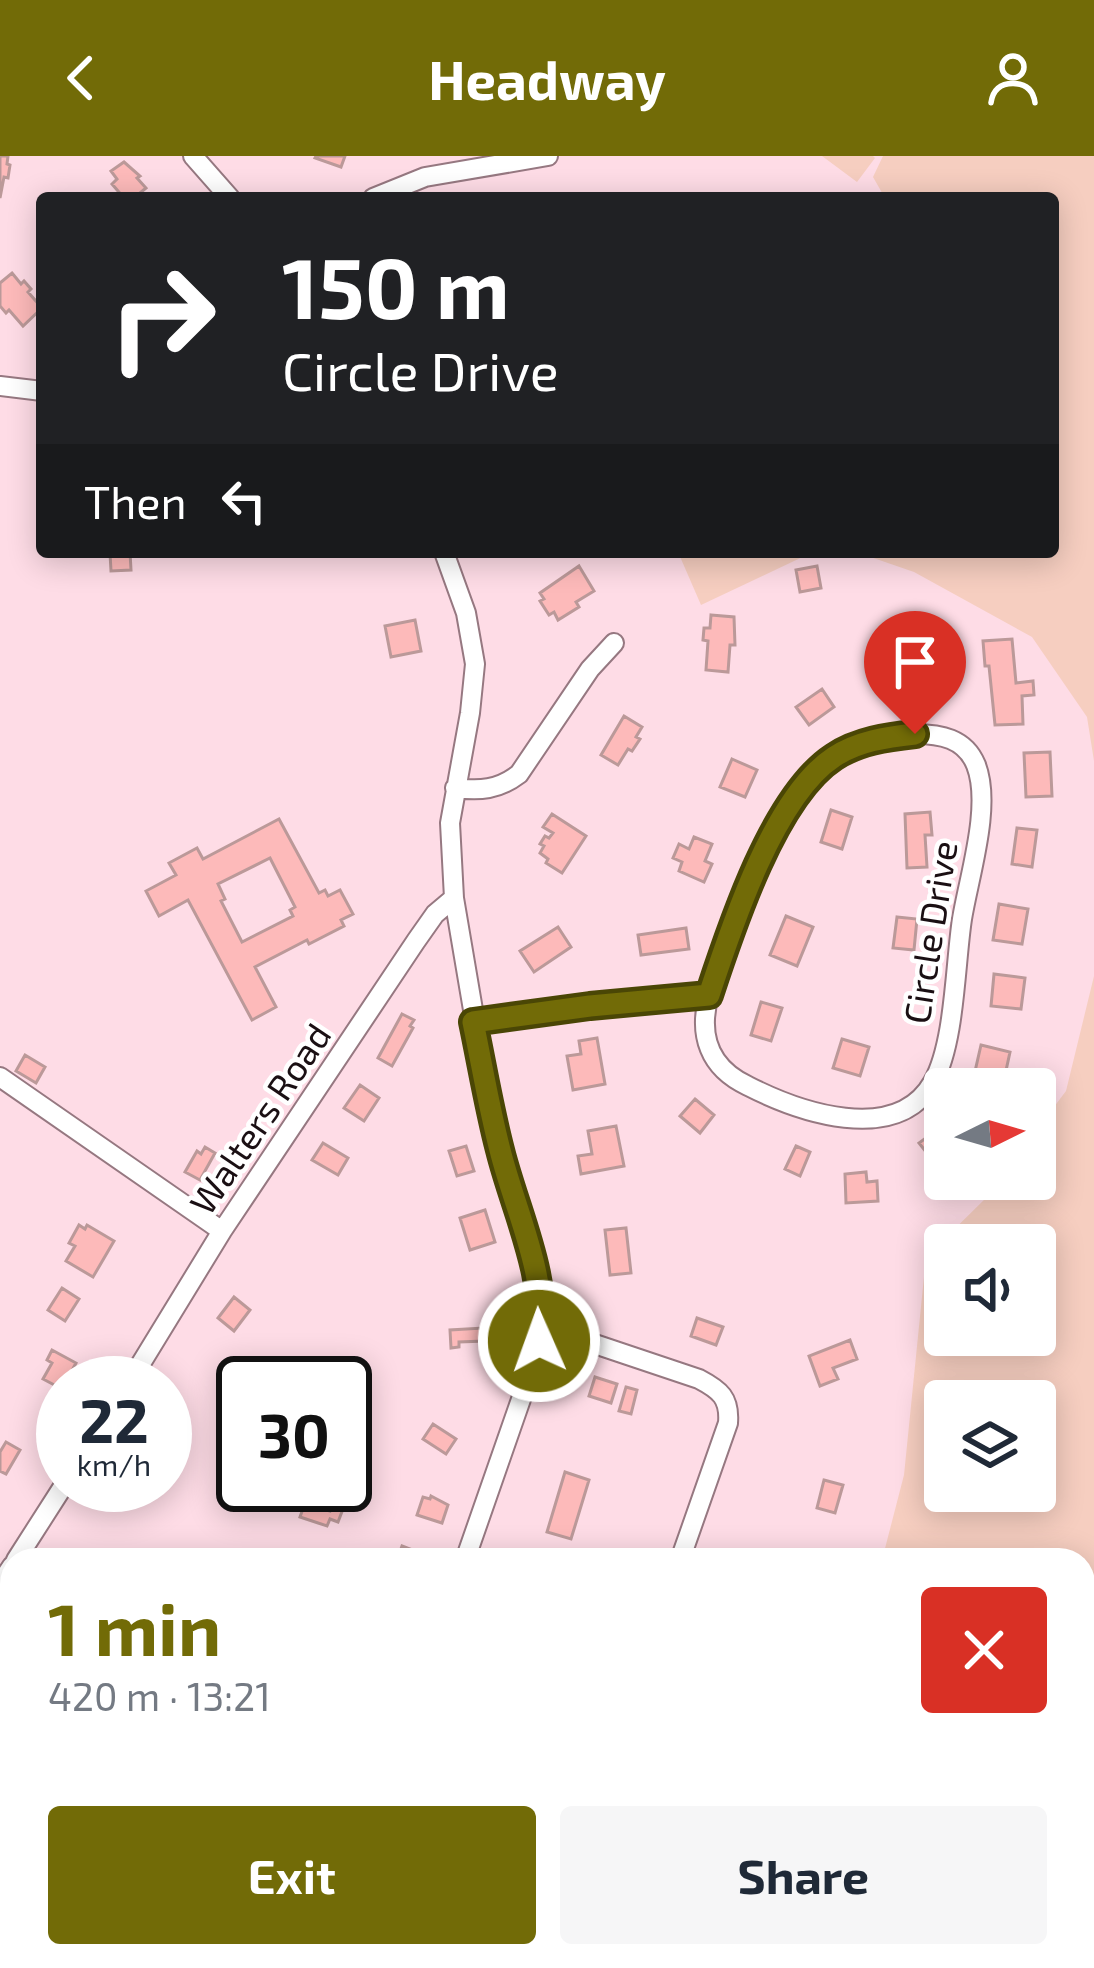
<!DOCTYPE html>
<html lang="en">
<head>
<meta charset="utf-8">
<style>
	:root { --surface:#fff; --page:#f6f6f7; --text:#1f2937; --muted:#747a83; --accent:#726b07 }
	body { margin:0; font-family:"Exo 2",sans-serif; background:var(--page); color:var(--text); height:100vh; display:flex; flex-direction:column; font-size:45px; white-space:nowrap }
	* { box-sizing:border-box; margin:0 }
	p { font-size:39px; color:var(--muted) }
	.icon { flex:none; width:66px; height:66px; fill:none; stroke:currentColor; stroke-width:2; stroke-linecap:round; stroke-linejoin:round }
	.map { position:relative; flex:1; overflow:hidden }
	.drawer { position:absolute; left:0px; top:1392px; width:1095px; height:420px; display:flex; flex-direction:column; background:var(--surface); border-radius:36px 36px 0 0; box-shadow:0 6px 30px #0003 }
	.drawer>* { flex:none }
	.guide { position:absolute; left:36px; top:36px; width:1023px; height:366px; border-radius:12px; box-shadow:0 6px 30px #0003; background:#202124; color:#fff; overflow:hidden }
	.needle { width:78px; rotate:85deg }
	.buttons { position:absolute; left:924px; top:912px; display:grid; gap:24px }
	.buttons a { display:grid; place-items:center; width:132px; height:132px; border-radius:12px; background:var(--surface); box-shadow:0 6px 30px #0003; font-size:60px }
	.speed { position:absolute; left:36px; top:1200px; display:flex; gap:24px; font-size:60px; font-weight:700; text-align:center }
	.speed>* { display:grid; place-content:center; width:156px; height:156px; border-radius:50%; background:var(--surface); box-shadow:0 6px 30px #0003; line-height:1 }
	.speed small { font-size:30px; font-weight:400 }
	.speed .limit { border:6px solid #111; border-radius:18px; background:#fff; color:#111 }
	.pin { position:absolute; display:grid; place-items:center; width:102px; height:102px; color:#fff; margin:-123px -51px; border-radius:50% 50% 50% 0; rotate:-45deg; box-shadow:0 0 12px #0007 }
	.pin .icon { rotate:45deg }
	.me { position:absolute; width:132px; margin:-66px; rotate:358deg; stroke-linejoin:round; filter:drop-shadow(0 0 9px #0008) }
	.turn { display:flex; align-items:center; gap:42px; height:252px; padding:0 48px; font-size:54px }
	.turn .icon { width:156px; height:156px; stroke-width:2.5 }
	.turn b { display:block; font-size:84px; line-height:102px }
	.then { display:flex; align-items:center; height:114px; padding:0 48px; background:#0003; gap:24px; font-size:45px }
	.round { display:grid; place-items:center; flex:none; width:126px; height:126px; border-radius:12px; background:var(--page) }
	.overview { display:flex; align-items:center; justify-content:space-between; height:204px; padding:0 48px }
	h1 { font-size:72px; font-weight:700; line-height:90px; color:var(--accent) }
	.primary-button { display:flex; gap:24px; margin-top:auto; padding:24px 48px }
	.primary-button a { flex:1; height:138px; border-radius:12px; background:var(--accent); color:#fff; font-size:48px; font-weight:700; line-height:138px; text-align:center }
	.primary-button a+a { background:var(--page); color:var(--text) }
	header { display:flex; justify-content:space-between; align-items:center; height:156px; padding:0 48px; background:var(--accent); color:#fff; font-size:54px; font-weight:700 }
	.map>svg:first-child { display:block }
</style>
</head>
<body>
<header><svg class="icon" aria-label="back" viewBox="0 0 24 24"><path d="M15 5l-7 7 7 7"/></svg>Headway<svg class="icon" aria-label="person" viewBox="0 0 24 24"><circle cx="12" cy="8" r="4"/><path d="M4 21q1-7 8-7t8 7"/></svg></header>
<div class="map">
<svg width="1094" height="1812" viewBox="0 0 1094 1812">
	<rect width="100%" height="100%" fill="#fedce6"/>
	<path fill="#f6cec0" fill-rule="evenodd" d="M822 0H873L875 2 857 26Z
		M883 0H1094V605L1087 561 1032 481 914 416 856 396H1053V42H885L873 21Z
		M678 396H813L701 449Z
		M1094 820V1490H1083V1404H882L904 1319 926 1101 988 1040 1000 1023H1035V976L1066 935ZM1035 1089V1179H945V1089ZM1035 1245V1335H945V1245Z
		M488 1800H865L854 1812H484Z"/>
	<path fill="#fdbaba" stroke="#b99" stroke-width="3" fill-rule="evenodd" d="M0 0H8L7 8 10 9 8 22 4 21 0 42Z
		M316 0H345L341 11 315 2Z
		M124 6 140 20 137 22 146 32 134 42H124L112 28 117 23 111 15Z
		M12 117 21 128 24 125 31 133 28 136 42 152 23 170 9 154 6 157 0 150V127Z
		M130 396 131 414 111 415 110 397Z
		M579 410 594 435 576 446 579 451 558 464 554 456 549 459 540 445 544 443 540 437Z
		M817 410 821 432 800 436 796 414Z
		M711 459 734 461 735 489H730L728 516 706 514 708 485 703 484 704 472H710Z
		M415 464 421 495 391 501 385 470Z
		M922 479 926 518 890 522 887 499 896 498 895 481Z
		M1012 483 1016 527 1033 525 1034 539 1022 540 1023 568 995 569 989 510H985L983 485Z
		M822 533 834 551 809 569 796 551Z
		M624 560 642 571 636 581 640 583 632 595 628 593 618 609 601 599Z
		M1050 596 1052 640 1026 641 1024 597Z
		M732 603 757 614 745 641 720 631Z
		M831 654 852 661 842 693 821 686Z
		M930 656 932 679H925L927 711 907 712 905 658Z
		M552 658 586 680 562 717 546 707 548 703 540 697 544 690 540 688 545 680 549 682 553 677 543 671Z
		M279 663 319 737 325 734 328 740 340 734 353 758 341 764 344 770 309 788 307 784 255 811 276 851 252 864 188 744 159 760 146 735 176 719 169 707 197 692 203 703ZM270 702 295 751 290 754 293 760 242 786 221 745 225 743 218 728Z
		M1017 672 1037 674 1032 711 1012 708Z
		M694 681 712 688 705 705 712 708 704 726 679 715 682 706 673 702 679 688 689 693Z
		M999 748 1028 753 1022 788 993 784Z
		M786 760 813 771 797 810 770 799Z
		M897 761 917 763 914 794 893 792Z
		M558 771 571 791 534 816 520 795Z
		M686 772 689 793 641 799 638 779Z
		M994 818 1025 822 1021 853 991 850Z
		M761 846 782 852 771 885 751 879Z
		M402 858 414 864 410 870 413 872 392 910 378 902Z
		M597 882 605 928 573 934 567 900 581 898 579 885Z
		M842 883 869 891 860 920 833 912Z
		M981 889 1010 896 1002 933H971Z
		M25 899 45 911 36 927 16 915Z
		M360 929 379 942 364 965 344 952Z
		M695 943 714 959 700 977 680 960Z
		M945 968V990L930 1001 919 987Z
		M616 970 624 1010 581 1018 578 1000 592 998 588 975Z
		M323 987 348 1002 338 1019 312 1004Z
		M466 990 474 1015 457 1020 449 995Z
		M796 990 810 996 800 1020 785 1013Z
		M205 991 215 997 200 1024 185 1016 197 995 201 998Z
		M866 1016 867 1026 877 1025 878 1045 846 1047 845 1018Z
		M485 1054 495 1086 470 1094 460 1062Z
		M79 1069 85 1073 87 1069 114 1085 93 1121 66 1105 75 1090 69 1087Z
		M626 1072 631 1117 610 1119 605 1074Z
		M62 1132 79 1143 65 1165 48 1154Z
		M234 1141 250 1154 234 1175 218 1162Z
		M697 1162 723 1171 716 1189 691 1180Z
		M483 1172 484 1185 459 1186V1191L451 1192 450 1174Z
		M850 1184 857 1203 833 1212 838 1223 820 1230 809 1200Z
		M52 1194 76 1207 62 1233 43 1223 52 1207 47 1204Z
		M595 1221 617 1228 611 1247 589 1240Z
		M626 1231 637 1234 631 1258 619 1255Z
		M165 1254 180 1263 170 1280 178 1284 172 1295 165 1291Z
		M433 1268 456 1283 446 1298 423 1283Z
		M6 1286 20 1294 6 1318 0 1315V1296Z
		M565 1316 589 1324 571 1383 547 1376Z
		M824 1324 843 1329 835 1357 817 1352Z
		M431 1340 448 1349 442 1367 417 1359 423 1341 430 1343Z
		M305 1347 330 1355 332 1349 343 1353 338 1366 330 1363 327 1370 300 1361Z
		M402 1390 420 1397 418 1404H397Z
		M1083 1538 1094 1539V1578L1085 1577 1084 1582Z
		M71 1800H87L78 1812H72L66 1807Z
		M377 1800H405L402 1809Z"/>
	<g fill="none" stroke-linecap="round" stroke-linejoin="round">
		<defs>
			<path id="minor" d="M193 0 230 42
				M373 42 425 21 548 0
				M0 230 42 235
				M444 396 466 457 475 508 470 557 450 667 454 742 489 948 534 1113 541 1170 534 1206 465 1404
				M915 578C940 578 965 582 976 609 992 650 969 720 962 763 955 809 955 887 933 926 896 991 797 955 748 930 709 912 698 879 709 839 731 772 774 639 834 601 858 586 887 581 915 578Z
				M455 632C480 635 498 634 519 618L590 513 614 487
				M473 866 590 850 709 839
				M0 921 222 1075
				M541 1170 699 1223C720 1234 730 1242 728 1267L680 1404
				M129 1227 222 1075 416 785 435 758 454 742
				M16 1404 64 1329
				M0 1428 12 1410
				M1083 1731 1094 1708
				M328 1812 332 1800
				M1048 1812 1053 1800"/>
		</defs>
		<use href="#minor" stroke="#967881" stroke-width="22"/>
		<use href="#minor" stroke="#fff" stroke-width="18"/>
	</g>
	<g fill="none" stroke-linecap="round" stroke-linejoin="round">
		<defs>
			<path id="route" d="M539 1185C549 1121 515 1055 500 994 489 952 482 909 473 866L590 850 709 839C731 772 774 640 834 601 858 585 887 581 915 578"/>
		</defs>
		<use href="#route" stroke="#4a4605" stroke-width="30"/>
		<use href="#route" stroke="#726b07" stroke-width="21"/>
	</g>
	<g text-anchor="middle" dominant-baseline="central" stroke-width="9" stroke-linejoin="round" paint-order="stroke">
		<g font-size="36" fill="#1a0f13" stroke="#fff">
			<text transform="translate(929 776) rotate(-81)">Circle Drive</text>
			<text transform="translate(259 962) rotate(-56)">Walters Road</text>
		</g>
	</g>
</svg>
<div class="buttons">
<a><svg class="needle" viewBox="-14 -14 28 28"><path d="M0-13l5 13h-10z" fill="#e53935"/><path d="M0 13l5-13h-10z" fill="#747a83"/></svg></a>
<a><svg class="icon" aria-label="sound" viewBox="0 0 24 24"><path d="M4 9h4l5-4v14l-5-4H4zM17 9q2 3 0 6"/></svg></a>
<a><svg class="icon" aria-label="layers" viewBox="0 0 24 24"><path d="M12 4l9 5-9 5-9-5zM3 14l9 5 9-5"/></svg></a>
</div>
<div class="speed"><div>22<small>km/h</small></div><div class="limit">30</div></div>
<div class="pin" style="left:915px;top:578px;background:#d93025"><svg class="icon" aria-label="arrive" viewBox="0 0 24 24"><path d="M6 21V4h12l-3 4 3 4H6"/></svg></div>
<svg class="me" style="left:539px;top:1185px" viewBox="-20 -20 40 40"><circle r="17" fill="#726b07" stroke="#fff" stroke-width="3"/><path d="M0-11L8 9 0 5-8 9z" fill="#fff"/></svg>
<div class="guide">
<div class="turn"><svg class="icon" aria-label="right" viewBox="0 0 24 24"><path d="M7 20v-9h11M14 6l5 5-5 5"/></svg><div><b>150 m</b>Circle Drive</div></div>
<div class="then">Then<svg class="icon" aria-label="left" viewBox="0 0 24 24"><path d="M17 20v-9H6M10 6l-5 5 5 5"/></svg></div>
</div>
<section class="drawer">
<div class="overview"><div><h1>1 min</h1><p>420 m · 13:21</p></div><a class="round" style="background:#d93025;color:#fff"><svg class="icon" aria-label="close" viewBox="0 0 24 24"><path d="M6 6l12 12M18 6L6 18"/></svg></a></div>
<div class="primary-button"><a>Exit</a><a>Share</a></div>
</section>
</div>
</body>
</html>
